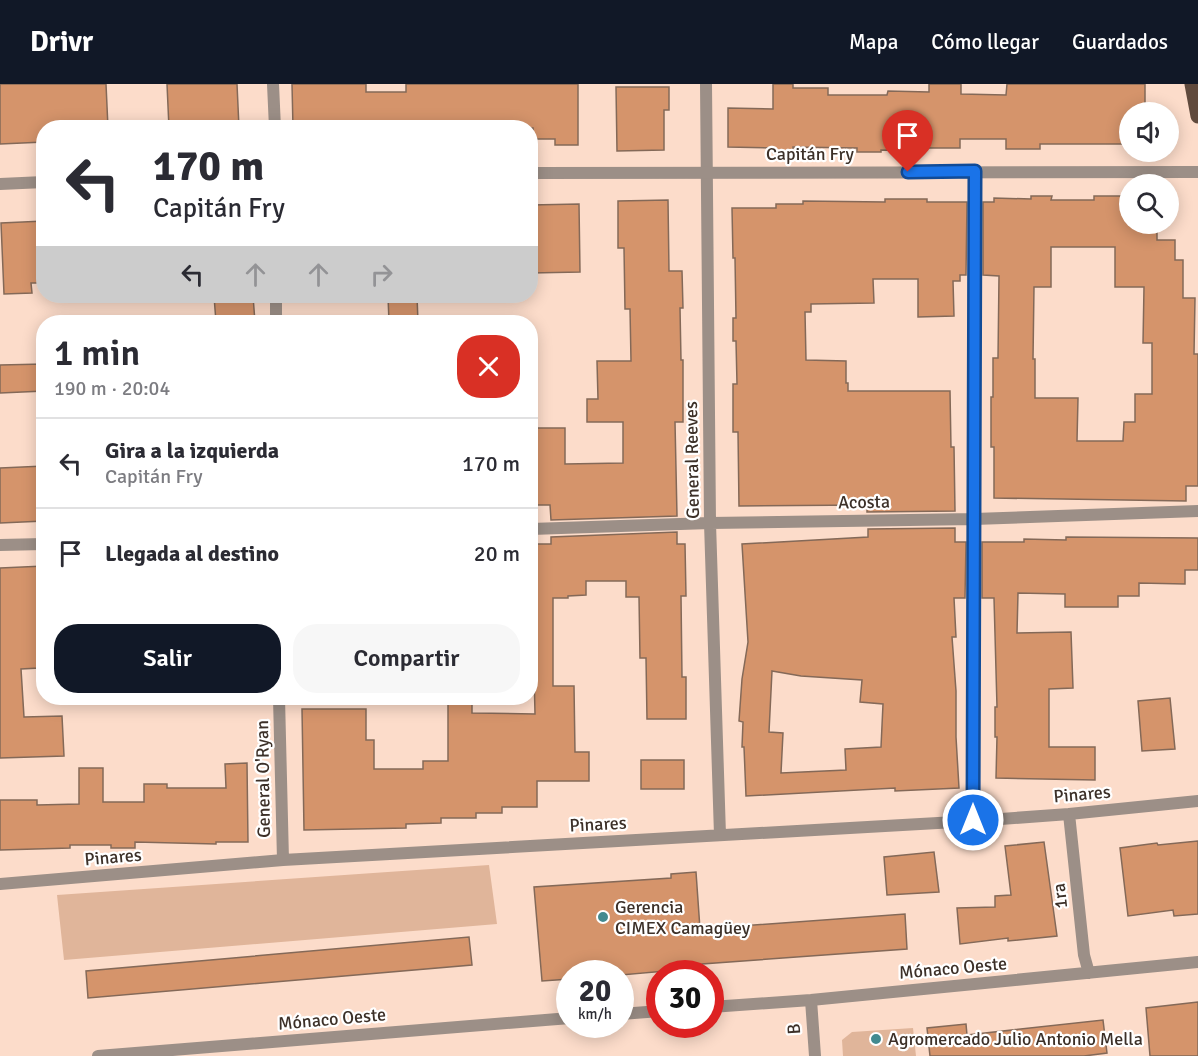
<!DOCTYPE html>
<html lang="es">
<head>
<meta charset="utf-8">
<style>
	:root { --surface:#fff; --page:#f7f7f7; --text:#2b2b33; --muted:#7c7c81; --line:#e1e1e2; --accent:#111827 }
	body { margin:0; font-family:Signika,sans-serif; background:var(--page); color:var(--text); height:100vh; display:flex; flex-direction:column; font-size:22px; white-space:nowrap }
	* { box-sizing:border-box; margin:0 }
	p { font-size:20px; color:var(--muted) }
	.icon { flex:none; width:33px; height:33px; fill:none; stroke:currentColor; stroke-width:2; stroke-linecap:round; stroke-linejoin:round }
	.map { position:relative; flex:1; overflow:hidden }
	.panel { position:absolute; left:36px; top:231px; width:502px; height:390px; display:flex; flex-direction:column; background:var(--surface); border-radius:24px; box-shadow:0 3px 15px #0003 }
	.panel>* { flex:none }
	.guide { position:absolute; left:36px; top:36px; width:502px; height:183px; border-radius:24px; box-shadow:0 3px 15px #0003; background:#fff; color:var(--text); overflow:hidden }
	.fabs { position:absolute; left:1119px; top:18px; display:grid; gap:12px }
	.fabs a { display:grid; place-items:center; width:60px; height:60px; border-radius:50%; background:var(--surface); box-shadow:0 3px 15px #0003; font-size:30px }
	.speed { position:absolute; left:556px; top:876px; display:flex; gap:12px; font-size:30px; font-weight:700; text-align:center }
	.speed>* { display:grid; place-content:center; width:78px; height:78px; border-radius:50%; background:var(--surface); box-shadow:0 3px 15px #0003; line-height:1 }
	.speed small { font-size:15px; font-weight:400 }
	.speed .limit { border:9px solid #d22; background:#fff; color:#111 }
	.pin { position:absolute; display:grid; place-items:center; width:51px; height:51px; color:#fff; margin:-62px -26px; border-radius:50% 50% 50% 0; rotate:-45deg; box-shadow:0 0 6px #0007 }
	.pin .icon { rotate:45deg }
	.me { position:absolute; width:66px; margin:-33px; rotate:0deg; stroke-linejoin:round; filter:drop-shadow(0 0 4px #0008) }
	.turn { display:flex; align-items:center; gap:21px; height:126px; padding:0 18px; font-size:27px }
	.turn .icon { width:78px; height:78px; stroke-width:2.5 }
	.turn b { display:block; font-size:42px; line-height:51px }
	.lanes { display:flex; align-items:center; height:57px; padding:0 18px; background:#0003; justify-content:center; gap:30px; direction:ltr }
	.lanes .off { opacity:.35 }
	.round { display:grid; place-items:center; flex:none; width:63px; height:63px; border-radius:24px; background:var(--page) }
	.headline { display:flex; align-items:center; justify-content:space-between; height:102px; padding:0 18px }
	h1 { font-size:36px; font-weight:600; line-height:45px }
	.button { display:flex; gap:12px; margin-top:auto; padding:12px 18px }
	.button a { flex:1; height:69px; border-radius:24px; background:var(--accent); color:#fff; font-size:24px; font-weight:600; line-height:69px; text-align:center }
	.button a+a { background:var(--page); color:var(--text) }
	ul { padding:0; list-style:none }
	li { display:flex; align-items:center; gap:18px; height:90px; padding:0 18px; border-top:2px solid var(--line) }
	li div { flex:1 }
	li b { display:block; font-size:22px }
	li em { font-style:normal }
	header { display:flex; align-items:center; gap:36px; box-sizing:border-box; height:84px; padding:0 30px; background:var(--accent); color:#fff }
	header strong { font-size:28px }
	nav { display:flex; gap:33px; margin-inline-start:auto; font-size:21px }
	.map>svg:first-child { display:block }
</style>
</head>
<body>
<header>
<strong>Drivr</strong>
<nav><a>Mapa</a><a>Cómo llegar</a><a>Guardados</a></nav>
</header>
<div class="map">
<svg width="1198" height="972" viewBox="0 0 1198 972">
	<rect width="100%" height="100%" fill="#fcdcca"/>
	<path fill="#e0b59a" d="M489 781 497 840 64 876 57 811Z
		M913 944 916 972H843L842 956 852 948Z"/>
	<path fill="#d5946b" stroke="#846958" stroke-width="1.5" fill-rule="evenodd" d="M0 0H106L108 44H44V58L0 60Z
		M167 0H237L239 44H169Z
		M292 0H366V8H406V0H578V61H555V55H534L533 44H293Z
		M773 0H793V4H828V11H887L888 7 929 8V0H961V10L1006 11 1007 0H1145V28H1130V60H1040V65H1006V55H960V64H918V67L881 66V68H857V64L793 63V69H773V64L728 63V24L773 25Z
		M616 3H669V26H664V66L617 67Z
		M1031 112H1052L1051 116H1094V112H1130V140H1157V156H1175V176H1183V214H1195L1194 270H1198V402H1186V417L994 414V363H991V313H993V274H998L999 192 983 191V118H994V114L1031 115ZM1051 163H1115V203H1144L1143 259H1152V310H1135V338H1124L1123 357H1077L1078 314H1035V275H1033L1034 203H1051Z
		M885 115H927V118H967L966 191H960V197H953L954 232 918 233V195H873L874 219 811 220V228H805L806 276 846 277V299H848V307H950L951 363H954L955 427 867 428V421L739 422 738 348H733V300H737L736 257H733V234H736L735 174H733L732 124H776V120H803V117L885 118Z
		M668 116 669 187H682L683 224H680L681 276H683V338H675L677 432 551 436 550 421H531V344H565V380L623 379V338H587V315H598L597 277H631L630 225H625L624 164H618V117Z
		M579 120 580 188 531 189V121Z
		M44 137V199H31L32 209 4 210 1 139Z
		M214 212H253L255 238H216Z
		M388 212H417L418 238H389Z
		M44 280V307L0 309V281Z
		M44 382V437L0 439V384Z
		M955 444V458H966L965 514H954L956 553H952L956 607V653L959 704 895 707V704L746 712 744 663H742L743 638 739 637 742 595 748 558 742 460 868 453V445ZM772 587 801 592 862 596 860 618 883 620 881 663 845 665 846 686 781 689 783 649 769 648Z
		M677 448V460H685L686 512H681L682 593H686V635H647L646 574H640L639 513H626V497H586V511L568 512V514H553V602H574L575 668H589V697H537V723H502V729H476V734H441V739L406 740V744L304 746 302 625H366V656H374V685H423V677H448V614H472V629L535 630 534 587H531V460H551V453Z
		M1066 453 1198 454V486H1185V500L1139 499V512H1118V523H1065V510L1018 509 1017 549 1071 548 1073 604 1049 605V663H1095V696L996 694 997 653H995V623H997L994 514H982V458H1024V455L1066 456Z
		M44 482V544H37L39 584 21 585 24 633 62 632 64 672 0 674V484Z
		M1170 614 1175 665 1142 667 1138 617Z
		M641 676H684V705H641Z
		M247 679 248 758H216V760L135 758V764H111V761H70V764L0 766V716H37V721L79 720V684H103V718H144V700H167V704H226L225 680Z
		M1198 757V830L1174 832 1173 826 1128 832 1120 764 1157 759 1158 761Z
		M1044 758 1057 852 1008 857V854L960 860 957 824 995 823V812L1011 811 1005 762Z
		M934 768 939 808 887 811 884 773Z
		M696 788 700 845 905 830 907 865 702 880 703 890H678L677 886 621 891V890H570V895L542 897 534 803 671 794V790Z
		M469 853 472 881 88 914 86 887Z
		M1198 918V972H1150L1146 924Z
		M1103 936 1107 969 1084 972H930L927 944 966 940 967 951Z"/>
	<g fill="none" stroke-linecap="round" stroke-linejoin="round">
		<path stroke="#9c8f87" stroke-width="12" d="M273 0 275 44
			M706 0 710 439 720 751
			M276 238V212
			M531 445 710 439 974 435 1198 427
			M0 461 44 460
			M279 614 283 776
			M1069 730 1084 871 1089 889
			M973 737 975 87
			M0 800 283 776 973 737 1069 730 1198 717
			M811 916 815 972
			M711 923 811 916 1198 878
			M621 930 660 927
			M98 972 570 934"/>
		<path stroke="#9c8f87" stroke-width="12" d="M531 89 1198 88
			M0 100 44 98"/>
		<path stroke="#604a3d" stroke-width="15" d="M1192 0 1198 32"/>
	</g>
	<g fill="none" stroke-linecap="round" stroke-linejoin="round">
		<defs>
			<path id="route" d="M908 88 975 87 973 736"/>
		</defs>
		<use href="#route" stroke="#114b97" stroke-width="15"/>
		<use href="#route" stroke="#1a73e8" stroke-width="10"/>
	</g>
	<g fill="#428a90" stroke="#fff" stroke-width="2">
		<circle cx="603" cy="833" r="6"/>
		<circle cx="876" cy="955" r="6"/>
	</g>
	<g text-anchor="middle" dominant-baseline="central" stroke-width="4.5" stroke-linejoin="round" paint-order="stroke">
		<g font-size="18" fill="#3c3028" stroke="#fff">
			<text x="810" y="70">Capitán Fry</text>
			<text transform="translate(692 376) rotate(-91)">General Reeves</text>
			<text transform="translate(864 418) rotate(-1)">Acosta</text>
			<text transform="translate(263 695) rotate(-91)">General O'Ryan</text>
			<text transform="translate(1082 710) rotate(-5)">Pinares</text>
			<text transform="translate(598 740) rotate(-3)">Pinares</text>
			<text transform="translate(113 773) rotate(-5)">Pinares</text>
			<text transform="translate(1060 812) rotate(-96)">1ra</text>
			<text transform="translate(953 884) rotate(-5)">Mónaco Oeste</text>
			<text transform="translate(332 935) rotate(-5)">Mónaco Oeste</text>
			<text transform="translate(794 945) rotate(-94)">B</text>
		</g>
		<g font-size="18" fill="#3c3028" stroke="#fff" text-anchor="start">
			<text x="615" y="823">Gerencia<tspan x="615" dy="21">CIMEX Camagüey</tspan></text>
			<text x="888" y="955">Agromercado Julio Antonio Mella</text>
		</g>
	</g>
</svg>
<div class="fabs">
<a><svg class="icon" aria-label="sound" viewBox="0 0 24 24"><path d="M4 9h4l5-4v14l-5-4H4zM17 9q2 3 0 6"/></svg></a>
<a><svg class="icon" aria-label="search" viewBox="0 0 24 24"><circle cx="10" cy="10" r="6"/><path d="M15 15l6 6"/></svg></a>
</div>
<div class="speed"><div>20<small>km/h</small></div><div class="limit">30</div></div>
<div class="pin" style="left:908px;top:88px;background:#d93025"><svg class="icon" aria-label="arrive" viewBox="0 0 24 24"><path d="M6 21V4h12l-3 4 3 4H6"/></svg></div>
<svg class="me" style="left:973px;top:736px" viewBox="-20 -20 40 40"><circle r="17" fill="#1a73e8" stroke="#fff" stroke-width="3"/><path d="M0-11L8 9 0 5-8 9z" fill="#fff"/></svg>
<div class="guide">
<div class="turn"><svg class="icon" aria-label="left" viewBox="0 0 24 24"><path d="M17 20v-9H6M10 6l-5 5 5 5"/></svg><div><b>170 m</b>Capitán Fry</div></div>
<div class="lanes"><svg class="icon" aria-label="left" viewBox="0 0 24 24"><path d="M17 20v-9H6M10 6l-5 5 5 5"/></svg><svg class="icon off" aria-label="ahead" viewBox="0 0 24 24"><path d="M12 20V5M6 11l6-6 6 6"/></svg><svg class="icon off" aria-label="ahead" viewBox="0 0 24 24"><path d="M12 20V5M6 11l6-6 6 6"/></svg><svg class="icon off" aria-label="right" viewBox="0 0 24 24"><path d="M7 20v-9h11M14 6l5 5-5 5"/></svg></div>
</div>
<section class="panel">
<div class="headline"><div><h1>1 min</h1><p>190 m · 20:04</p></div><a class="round" style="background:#d93025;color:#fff"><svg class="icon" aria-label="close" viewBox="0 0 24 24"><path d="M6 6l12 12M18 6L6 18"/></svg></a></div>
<ul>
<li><svg class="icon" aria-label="left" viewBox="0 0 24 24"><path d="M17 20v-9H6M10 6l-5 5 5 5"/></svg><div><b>Gira a la izquierda</b><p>Capitán Fry</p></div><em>170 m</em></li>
<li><svg class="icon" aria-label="arrive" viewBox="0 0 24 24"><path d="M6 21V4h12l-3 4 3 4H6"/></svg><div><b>Llegada al destino</b></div><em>20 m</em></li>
</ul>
<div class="button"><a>Salir</a><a>Compartir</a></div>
</section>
</div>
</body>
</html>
